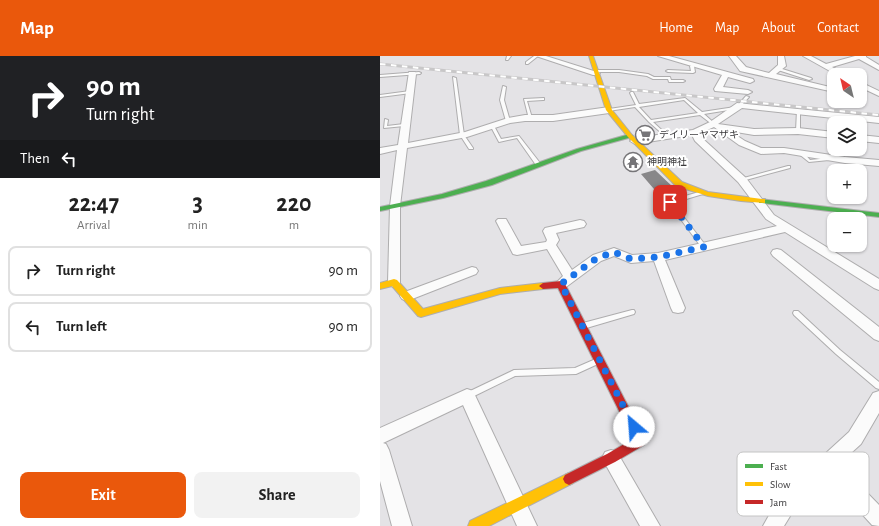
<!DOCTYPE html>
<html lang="en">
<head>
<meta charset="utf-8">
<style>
	:root { --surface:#fff; --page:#f2f2f2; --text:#222; --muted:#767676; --line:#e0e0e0; --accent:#ea580c }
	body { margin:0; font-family:"Alegreya Sans","Noto Sans JP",sans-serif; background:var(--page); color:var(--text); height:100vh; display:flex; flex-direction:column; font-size:15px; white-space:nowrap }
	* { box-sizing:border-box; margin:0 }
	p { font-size:13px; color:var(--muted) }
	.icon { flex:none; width:22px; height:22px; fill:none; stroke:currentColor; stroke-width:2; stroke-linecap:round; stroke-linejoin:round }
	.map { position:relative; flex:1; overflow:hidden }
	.panel { display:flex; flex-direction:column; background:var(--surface); width:380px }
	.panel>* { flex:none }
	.top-card { background:#202124; color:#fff; overflow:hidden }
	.needle { width:26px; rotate:325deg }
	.fabs { position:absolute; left:447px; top:12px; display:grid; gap:8px }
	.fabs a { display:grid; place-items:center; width:40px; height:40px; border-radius:8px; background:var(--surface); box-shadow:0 1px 3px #0004; font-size:20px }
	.pin { position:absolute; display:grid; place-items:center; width:34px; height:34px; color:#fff; margin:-17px; border-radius:8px; box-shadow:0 2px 6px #0006 }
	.me { position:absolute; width:44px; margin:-22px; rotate:333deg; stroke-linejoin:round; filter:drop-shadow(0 0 3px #0008) }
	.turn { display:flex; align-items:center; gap:14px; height:84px; padding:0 20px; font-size:18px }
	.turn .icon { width:52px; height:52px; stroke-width:2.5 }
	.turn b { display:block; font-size:28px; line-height:34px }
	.then { display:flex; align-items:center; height:38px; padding:0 20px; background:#0003; gap:8px; font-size:15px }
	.eta { display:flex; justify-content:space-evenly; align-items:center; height:68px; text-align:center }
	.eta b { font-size:24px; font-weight:700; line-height:28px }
	.action { display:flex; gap:8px; margin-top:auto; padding:8px 20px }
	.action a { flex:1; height:46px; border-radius:8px; background:var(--accent); color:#fff; font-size:16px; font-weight:700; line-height:46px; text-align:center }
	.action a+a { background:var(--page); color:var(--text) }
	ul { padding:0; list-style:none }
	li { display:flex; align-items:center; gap:12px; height:50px; margin:0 8px 6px; padding:0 12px; border:2px solid var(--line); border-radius:8px }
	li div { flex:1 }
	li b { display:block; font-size:15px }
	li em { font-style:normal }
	header { display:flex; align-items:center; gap:24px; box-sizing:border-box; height:56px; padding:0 20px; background:var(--accent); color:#fff }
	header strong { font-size:19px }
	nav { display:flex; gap:22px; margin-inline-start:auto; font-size:14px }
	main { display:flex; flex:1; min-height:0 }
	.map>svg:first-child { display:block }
</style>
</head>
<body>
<header>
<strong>Map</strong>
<nav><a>Home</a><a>Map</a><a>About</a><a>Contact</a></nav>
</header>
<main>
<section class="panel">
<div class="top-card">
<div class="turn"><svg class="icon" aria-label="right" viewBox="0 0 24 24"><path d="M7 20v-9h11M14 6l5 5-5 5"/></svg><div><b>90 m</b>Turn right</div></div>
<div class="then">Then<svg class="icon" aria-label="left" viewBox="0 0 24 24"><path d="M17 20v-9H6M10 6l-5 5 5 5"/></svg></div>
</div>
<div class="eta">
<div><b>22:47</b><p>Arrival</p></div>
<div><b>3</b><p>min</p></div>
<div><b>220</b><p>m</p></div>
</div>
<ul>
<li><svg class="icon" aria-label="right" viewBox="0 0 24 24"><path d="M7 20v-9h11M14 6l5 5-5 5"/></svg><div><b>Turn right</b></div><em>90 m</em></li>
<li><svg class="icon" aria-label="left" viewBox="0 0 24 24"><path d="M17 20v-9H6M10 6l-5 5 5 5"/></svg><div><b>Turn left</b></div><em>90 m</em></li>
</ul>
<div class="action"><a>Exit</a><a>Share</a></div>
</section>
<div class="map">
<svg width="499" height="470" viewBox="0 0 499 470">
	<rect width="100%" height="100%" fill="#e4e3e6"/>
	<path fill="#888789" d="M275 114 295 133 289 135 291 137 280 140 261 118Z"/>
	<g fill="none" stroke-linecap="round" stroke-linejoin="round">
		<defs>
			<path id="lane" d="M127 0H131L128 4H126Z
				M154 0H158L148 8H146V6Z
				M312 9 314 10 315 16 313 17 288 16 286 15 288 14 311 15 310 10Z
				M399 12 431 22 432 23 429 24 398 14 397 13Z
				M216 14H239L268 18 274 21H290L291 24H303L305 25 303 26H289L288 23H273L267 20 239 16H215L214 15Z
				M39 16 41 17 40 18 0 21V19Z
				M73 21 76 22 84 79 93 92V93H89L80 79Z
				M123 30 126 31 124 44 130 65 128 66 126 65 120 44Z
				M30 35H31V37L0 41V39Z
				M251 36H253L259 48 305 42 322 56 355 51 357 52 355 53 324 58 334 67V69H333L320 59 273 66 287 79V81H286L269 66 255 51 228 55 227 54 229 53 256 49 250 37ZM304 44 318 57 271 64 259 51Z
				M366 40 369 41 361 50H359V48Z
				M164 42V44H163L147 45 152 62 149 63 144 43Z
				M417 54 420 55V75L418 76 416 75Z
				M5 63 8 64 7 70 24 68 26 69 24 70 4 72Z
				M111 68H113L121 83 139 80 160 107V109H156L137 82 119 86 110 69Z
				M419 96H423L430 104 449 102 451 103 449 104 429 106 419 98Z
				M408 110H410V112L362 125 360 124V123Z
				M319 136H321L323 137V138L293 147 326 190 327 191 326 192H322L288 146V145Z
				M252 254H254L255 256 254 258 203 273 201 272 200 270 201 268 203 267Z
				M414 255H418L460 294 499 326V333L496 332 456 298 414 259 413 257Z
				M218 302 220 303 221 305 220 307 196 318 135 320 90 342 87 343 84 342 83 340 84 338 134 314 195 312Z"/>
			<path id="street" d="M156 0H166L220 17 216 19H213Z
				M278 0H289L373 23 374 25 370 27 348 21 343 31 368 34 372 36 368 38 335 35 334 33 342 19Z
				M349 0H356L366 11 389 17 398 9V0H404L406 10 396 18 454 32V36L360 15Z
				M423 0H431L446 8 475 0H486V1L499 9V14L479 3 452 11 467 19H457Z
				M29 16H35L36 18 28 87 85 76 128 62 145 59H173L229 51 233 54 229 57 173 65H145L130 67 87 81 27 92 20 150V226L19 229 14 231 9 229 8 226 10 150 17 94 0 98V92L18 89Z
				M480 26 499 35V40L480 31Z
				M357 47 499 61V67L362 52 338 68 374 73 418 72 454 76V82L418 78 374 79 350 75 365 85 381 92H404L465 101 499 104V110L465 107 404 97 381 98 359 89 334 71 320 77 322 82 366 122 394 159 499 223V234L494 232 405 176 285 204 305 252 303 256 298 257 293 256 291 252 274 205 251 207 234 200 221 205 186 231 181 233 176 231 175 228 183 220 167 193 137 199 133 198 116 165 118 163H126L141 190 166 186 167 184 163 175 165 172 200 164 204 165 206 168 204 171 176 177 179 184 176 189 192 214 213 199 234 192 252 199 278 197 397 170 386 163 358 126 315 85 312 79 255 88 250 85 255 82 313 74 330 66Z
				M480 79 499 81V87L480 85Z
				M397 193 401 194 499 271V285L494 283 393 200 391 197 393 194Z
				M92 211 96 212 98 215 96 218 27 245 22 243 20 240 22 237Z
				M87 333 93 335 157 470H137L83 349 3 387 6 388 9 394 32 470H12L0 425V372Z
				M499 335V357L481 388 459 408 499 449V470L492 469 447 420 415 452 404 470H383L401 438 469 376 493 337Z
				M231 394 237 396 280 470H260L222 402 225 396Z"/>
			<path id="fast" d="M250 78 253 80 252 81 201 95 112 129 63 142 0 155V151L62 138 106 125 197 93Z
				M379 143 499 157V161L382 147H379Z"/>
			<path id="slow" d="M209 0H213L232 54 252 79 302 126 328 136 382 143H385V147L361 145 328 140 296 130 248 81 226 54Z
				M14 223 17 224 43 253 120 232 163 227 167 230 163 233 120 238 41 261 38 260 12 230 0 233V227Z
				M189 417 193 419 195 423 193 427 109 470H88L90 465Z"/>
			<path id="jam" d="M181 225 185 228 266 385 264 389 235 406 189 429 185 427 183 423 185 419 227 398 253 383 178 232 163 233 159 230 163 227Z"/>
		</defs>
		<use href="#lane" stroke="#aeadae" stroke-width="2"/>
		<use href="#street" stroke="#aeadae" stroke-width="2"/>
		<use href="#fast" stroke="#aeadae" stroke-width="2"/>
		<use href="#slow" stroke="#aeadae" stroke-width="2"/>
		<use href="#jam" stroke="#aeadae" stroke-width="2"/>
		<use href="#lane" fill="#fbfbfb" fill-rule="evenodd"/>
		<use href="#street" fill="#fbfbfb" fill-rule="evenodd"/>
		<use href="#fast" fill="#4caf50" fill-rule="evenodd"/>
		<use href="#slow" fill="#ffc107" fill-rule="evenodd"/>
		<use href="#jam" fill="#c62828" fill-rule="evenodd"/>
		<defs>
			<path id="rail" d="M0 8 499 59"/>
		</defs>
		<use href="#rail" stroke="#c8c7c8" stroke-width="3"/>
		<use href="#rail" stroke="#fff" stroke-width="2" stroke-dasharray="5.5" stroke-linecap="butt"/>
	</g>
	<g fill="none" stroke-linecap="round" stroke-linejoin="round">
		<path stroke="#1a73e8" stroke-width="7" stroke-dasharray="0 12.6" d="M254 371 181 228 217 202 234 196 251 203 278 201 324 191 290 146"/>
	</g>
	<defs>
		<symbol id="supermarket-ring" viewBox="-11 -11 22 22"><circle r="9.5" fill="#fff" stroke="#767578" stroke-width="1.5"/><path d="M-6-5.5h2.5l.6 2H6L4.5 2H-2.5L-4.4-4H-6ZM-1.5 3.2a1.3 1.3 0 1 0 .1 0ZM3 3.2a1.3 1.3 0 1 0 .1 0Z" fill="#767578"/></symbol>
		<symbol id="temple-ring" viewBox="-11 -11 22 22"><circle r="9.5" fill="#fff" stroke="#767578" stroke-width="1.5"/><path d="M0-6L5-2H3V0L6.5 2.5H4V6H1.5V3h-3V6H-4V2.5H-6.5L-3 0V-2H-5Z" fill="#767578"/></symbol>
	</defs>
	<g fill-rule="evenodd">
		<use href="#supermarket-ring" x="254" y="68" width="22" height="22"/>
		<use href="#temple-ring" x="242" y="95" width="22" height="22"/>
	</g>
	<g text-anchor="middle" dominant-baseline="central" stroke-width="4" stroke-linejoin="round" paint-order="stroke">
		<g font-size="10" fill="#3b3a3c" stroke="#fff" text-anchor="start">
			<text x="279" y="79">デイリーヤマザキ</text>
			<text x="267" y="106">神明神社</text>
		</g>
	</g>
	<rect x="357" y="396" width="132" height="64" rx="6" fill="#fff" stroke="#c4c4c4" stroke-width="1"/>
	<rect x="365" y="408" width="18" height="4" fill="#4caf50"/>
	<rect x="365" y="426" width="18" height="4" fill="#ffc107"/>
	<rect x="365" y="444" width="18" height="4" fill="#c62828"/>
	<g font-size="11" fill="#3b3a3c">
		<text x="390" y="414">Fast</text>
		<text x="390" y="432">Slow</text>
		<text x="390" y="450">Jam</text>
	</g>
</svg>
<div class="fabs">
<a><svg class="needle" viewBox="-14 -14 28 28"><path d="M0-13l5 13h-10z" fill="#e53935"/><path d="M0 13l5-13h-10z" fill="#767676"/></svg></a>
<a><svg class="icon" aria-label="layers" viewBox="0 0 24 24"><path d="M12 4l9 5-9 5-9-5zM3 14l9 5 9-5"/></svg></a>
<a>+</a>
<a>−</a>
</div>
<div class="pin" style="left:290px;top:146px;background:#d93025"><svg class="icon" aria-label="arrive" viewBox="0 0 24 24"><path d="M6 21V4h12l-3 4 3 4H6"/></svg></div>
<svg class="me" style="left:254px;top:371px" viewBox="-20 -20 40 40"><circle r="19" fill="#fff"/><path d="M0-13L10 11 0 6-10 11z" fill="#1a73e8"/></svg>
</div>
</main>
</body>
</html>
